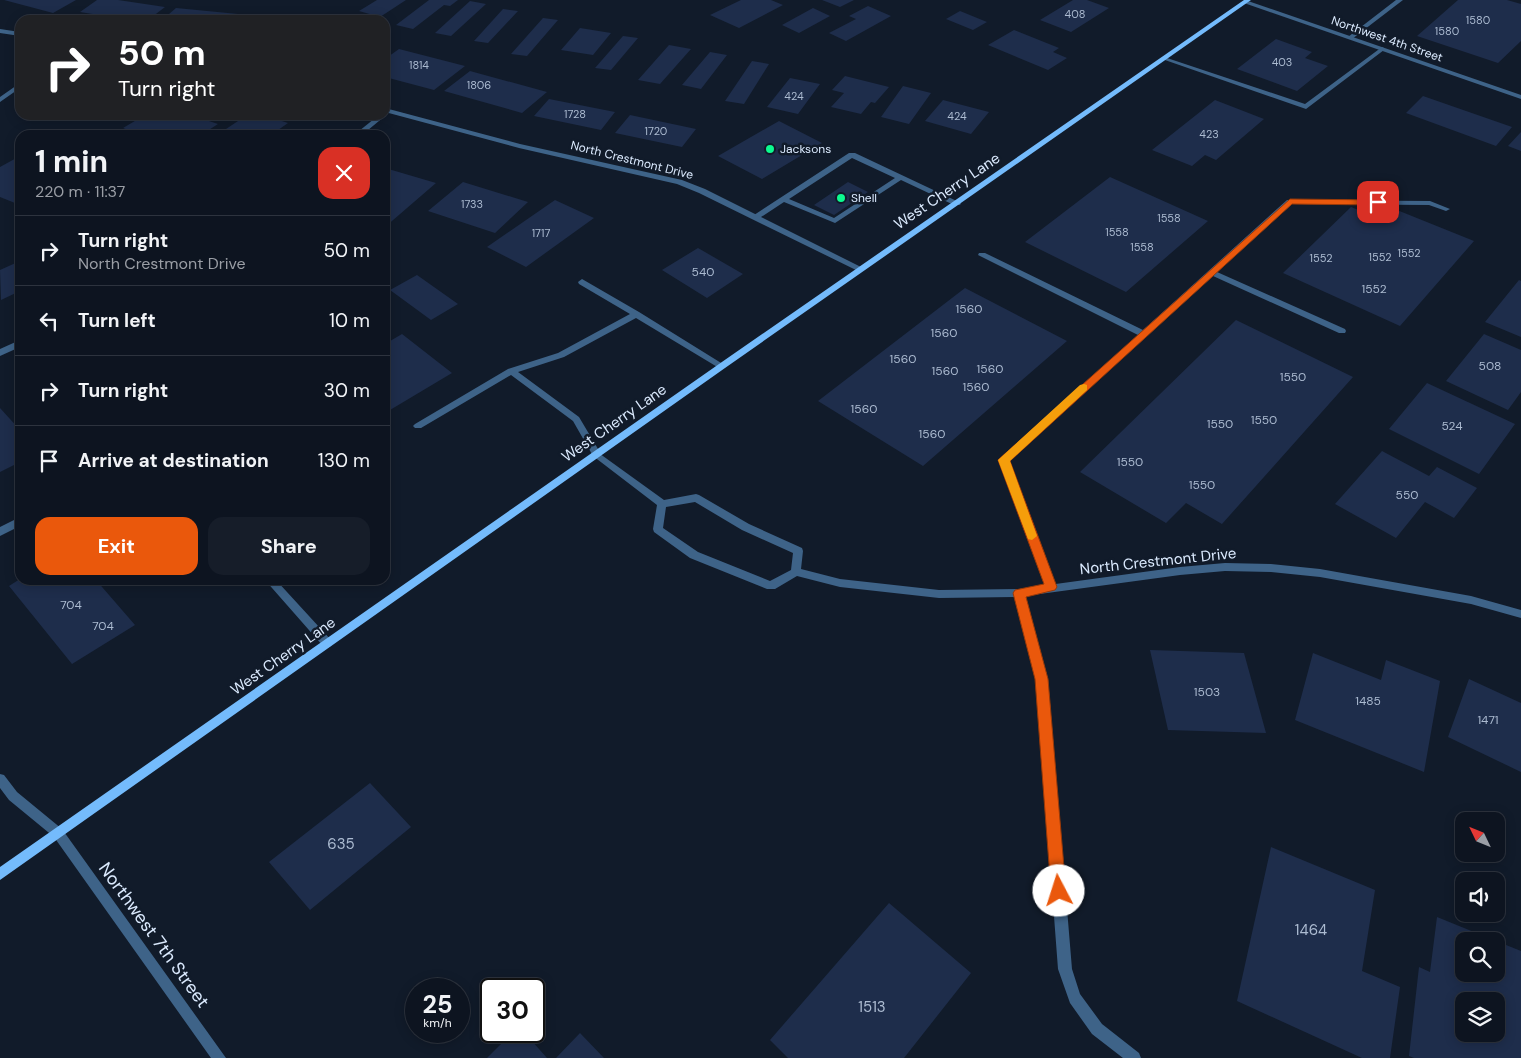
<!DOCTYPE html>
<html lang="en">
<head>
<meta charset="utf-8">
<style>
	:root { --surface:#0d1420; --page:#161d29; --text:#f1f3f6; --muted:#9a9ea5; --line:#2d333e; --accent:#ea580c }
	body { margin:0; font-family:"DM Sans",sans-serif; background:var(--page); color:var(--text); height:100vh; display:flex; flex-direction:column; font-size:19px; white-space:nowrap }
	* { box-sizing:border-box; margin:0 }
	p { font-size:16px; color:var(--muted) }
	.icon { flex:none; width:28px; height:28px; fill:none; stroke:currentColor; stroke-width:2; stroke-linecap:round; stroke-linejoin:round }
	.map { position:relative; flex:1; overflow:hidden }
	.sheet { position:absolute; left:15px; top:130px; width:375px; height:455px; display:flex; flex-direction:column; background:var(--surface); border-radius:15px; box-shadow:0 2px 12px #0003,0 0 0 1px var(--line) }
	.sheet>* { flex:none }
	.top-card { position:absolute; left:15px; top:15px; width:375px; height:105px; border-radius:15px; box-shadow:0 2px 12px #0003,0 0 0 1px var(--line); background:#202124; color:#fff; overflow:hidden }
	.needle { width:32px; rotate:313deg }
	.buttons { position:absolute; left:1455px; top:812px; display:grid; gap:10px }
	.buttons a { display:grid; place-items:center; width:50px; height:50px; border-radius:10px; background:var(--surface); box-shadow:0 2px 12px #0003,0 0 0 1px var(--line); font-size:25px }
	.speed { position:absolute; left:405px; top:978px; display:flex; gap:10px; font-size:25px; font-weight:700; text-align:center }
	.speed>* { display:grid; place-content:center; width:65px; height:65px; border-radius:50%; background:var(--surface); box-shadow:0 2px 12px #0003,0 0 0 1px var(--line); line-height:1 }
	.speed small { font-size:12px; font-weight:400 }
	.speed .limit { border:2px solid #111; border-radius:8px; background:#fff; color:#111 }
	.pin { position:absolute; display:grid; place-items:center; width:42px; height:42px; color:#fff; margin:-21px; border-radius:10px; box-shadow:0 2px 8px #0006 }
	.me { position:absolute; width:55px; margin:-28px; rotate:355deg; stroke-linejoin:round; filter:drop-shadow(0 0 4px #0008) }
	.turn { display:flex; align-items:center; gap:18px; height:105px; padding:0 20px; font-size:22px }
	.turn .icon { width:65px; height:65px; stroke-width:2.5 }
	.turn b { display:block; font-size:35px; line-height:42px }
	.round { display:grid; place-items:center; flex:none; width:52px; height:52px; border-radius:15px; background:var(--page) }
	.head { display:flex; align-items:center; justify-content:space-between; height:85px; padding:0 20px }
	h1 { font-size:30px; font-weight:700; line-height:38px }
	.button { display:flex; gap:10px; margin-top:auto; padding:10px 20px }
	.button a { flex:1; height:58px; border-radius:15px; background:var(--accent); color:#fff; font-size:20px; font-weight:700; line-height:58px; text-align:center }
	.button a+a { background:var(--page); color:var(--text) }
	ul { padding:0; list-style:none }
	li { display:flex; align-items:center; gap:15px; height:70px; padding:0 20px; border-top:1px solid var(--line) }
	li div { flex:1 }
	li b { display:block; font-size:19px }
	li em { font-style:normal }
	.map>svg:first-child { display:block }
</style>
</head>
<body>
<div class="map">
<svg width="1521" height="1058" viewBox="0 0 1521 1058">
	<rect width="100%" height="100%" fill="#111b2a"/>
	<path fill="#1e2d4b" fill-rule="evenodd" d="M4 0H76L53 13Z
		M97 0H118L165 7 148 20H130L80 12Z
		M377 0H406L380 17 359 11Z
		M429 0H458L450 6 444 5 413 29 396 25Z
		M741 0H771L783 5 739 28 710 15Z
		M822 0H854L840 7Z
		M1073 0H1087L1109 8 1071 32 1040 20Z
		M1458 0H1507L1521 4V41L1498 63 1417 36Z
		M470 1 486 4 451 36 435 33Z
		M868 6 891 16 846 41 829 33 856 19 849 16Z
		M176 8 238 14 232 20H162Z
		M813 8 830 16 799 33 782 25Z
		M503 9 518 11 488 43 474 41Z
		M960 11 987 22 973 30 946 19Z
		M269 14 288 19V20H260Z
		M543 18 558 20 527 56 511 54Z
		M580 28 611 33 593 55 561 50Z
		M1014 30 1059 48 1053 52 1067 58 1048 70 988 45Z
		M623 36 638 38 611 70 595 68Z
		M1276 39 1312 52 1305 58 1328 66 1297 91 1237 69Z
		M669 45 691 49 660 84 638 80Z
		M399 49 465 66 434 90 385 77V59Z
		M710 52 727 55 701 89 682 85Z
		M752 61 769 64 744 104 725 101Z
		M470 71 547 92 522 113 444 91Z
		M845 76 889 87 875 103 871 102 861 114 831 107 844 93 832 90Z
		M790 78 820 84 798 114 767 107Z
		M903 86 931 93 909 124 881 117Z
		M1423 96 1512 127 1496 146 1406 113Z
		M549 99 615 112 601 130 534 116Z
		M943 100 989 112 971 134 925 121Z
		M1215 100 1264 119 1216 160 1205 155 1192 166 1152 150Z
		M145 115H200L197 117 218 124 201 135H141L123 128Z
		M247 115H263L288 123 271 135H217Z
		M630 115 696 129 682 147 615 133Z
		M779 121 822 143 762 179 718 156Z
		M1521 132V151L1508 146Z
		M20 156V205L0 197V167Z
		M385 168 436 183 385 227Z
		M1110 177 1208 221 1126 292 1025 242Z
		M463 182 528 202 495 233 428 211Z
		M848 182 868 192 834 215 814 205Z
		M555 200 594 218 526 267 487 247Z
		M1387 206 1474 241 1400 326 1283 273 1351 207 1376 217Z
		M698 248 743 274 707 298 662 270Z
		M20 261V291L1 300 0 270Z
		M417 275 458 304 431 320 390 290Z
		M1519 280 1521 281V337L1485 322Z
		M965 288 1067 341 923 466 818 401Z
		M1236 320 1353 377 1222 524 1186 503 1166 523 1080 472Z
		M402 334 452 373 385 413V344Z
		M1484 334 1521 350V392L1508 410 1446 381Z
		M1427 383 1515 424 1479 474 1389 429Z
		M0 408 20 430V462L0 472Z
		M1382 451 1429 476 1437 467 1477 488 1454 518 1425 502 1396 538 1335 504Z
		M20 579 96 580 135 625 72 664 9 586Z
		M1150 650 1244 653 1266 733 1168 730Z
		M1313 653 1381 680 1386 660 1440 681 1424 772 1295 720Z
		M1469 679 1521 703V772L1448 737Z
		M370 783 411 827 310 910 269 862Z
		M1271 847 1375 890 1362 971 1400 987 1390 1058H1362L1237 1001Z
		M889 903 971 973 904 1058H788L770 1040Z
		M1437 917 1496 941H1464V974H1496V941L1521 951V1058H1414L1409 1056 1419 967 1430 972ZM1464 1001H1496V1034H1464Z
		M514 1031H523L547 1058H487Z
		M580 1033 604 1058H556Z"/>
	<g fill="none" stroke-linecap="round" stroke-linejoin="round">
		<path fill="#3e6388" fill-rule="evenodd" d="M1396 0H1403L1352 39H1348V37Z
			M1382 47 1384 48V50L1306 109 1162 59 1167 58 1305 104Z
			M849 153H855L961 203 960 205H954L901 180 835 223 784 202 758 219H755L751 217ZM852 158 895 178 834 218 789 199Z
			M1287 200 1430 201 1450 209 1446 211 1429 205 1292 204 1217 272 1345 329 1346 331 1345 333H1339L1213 276 1009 461 1056 587 1055 590H1047L999 460 1138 335 978 255 979 253H985L1143 330Z
			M582 279 639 312 726 366 722 369 719 368 636 318 564 357 518 372 579 417 601 454 599 456H593L573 421 511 375 421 428H415L413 426 415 424 508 369 558 353 630 314 579 284 578 282Z
			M20 517V526L0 536V527Z
			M265 580H276L331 640 332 643 331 646 327 648 323 646Z
			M0 774 4 775 17 792 62 829 64 833 62 837 58 839 54 837 9 800 0 788Z"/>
		<path fill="#3e6388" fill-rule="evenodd" d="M1244 1H1248L1521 95V99L1244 3Z
			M0 29 20 32V36L0 33Z
			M20 83V88L0 102V97Z
			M385 108 520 144 682 180 705 189 865 269 861 271H858L699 193 677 184 519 148 385 112Z
			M385 113V116L362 135H354L379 115H385Z
			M20 340V347L0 356V349Z
			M596 451 664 500 696 494 699 495 749 524 802 548 803 551 801 569 840 579 939 590 1019 589 1180 567 1225 563 1271 564 1320 569 1471 596 1521 610V618L1471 604 1320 577 1271 572 1225 571 1180 575 1025 596 1048 679 1072 969 1080 994 1102 1024 1139 1053 1141 1058H1123L1092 1034 1070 1003 1058 969 1036 679 1015 597 939 598 840 587 797 576 775 589H767L690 558 654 532 653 529 657 505 593 456 591 454ZM695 502 742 530 793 553 791 570 770 581 698 552 663 528 666 507Z
			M58 827 62 829 226 1058H211L54 837 52 833 54 829Z"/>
		<path fill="#74bbfc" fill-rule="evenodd" d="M1244 0H1251L725 368 0 880V867L719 364Z"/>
	</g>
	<path fill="#ea580c" stroke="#983908" d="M1290 199 1378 200 1382 202 1378 205 1292 204 1010 461 1057 587 1055 590 1026 597 1048 679 1066 891 1064 896 1059 898 1054 896 1051 891 1035 679 1013 593 1015 590 1044 584 998 460Z"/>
	<path fill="#f59e0b" d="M1084 384 1087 385V390L1010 461 1037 536 1032 540 1028 539 998 460 1080 385Z"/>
	<g fill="#0cfa90" stroke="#111b2a" stroke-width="2">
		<circle cx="770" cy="149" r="5"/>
		<circle cx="841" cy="198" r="5"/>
	</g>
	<g text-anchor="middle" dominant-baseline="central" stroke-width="5" stroke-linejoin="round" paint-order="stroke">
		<g font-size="11" fill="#acbbd1">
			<text x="1075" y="14">408</text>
			<text x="1478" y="20">1580</text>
			<text x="1447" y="31">1580</text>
			<text x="1282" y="62">403</text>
			<text x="419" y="65">1814</text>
			<text x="479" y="85">1806</text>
			<text x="794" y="96">424</text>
			<text x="575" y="114">1728</text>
			<text x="957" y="116">424</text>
			<text x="656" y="131">1720</text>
			<text x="1209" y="134">423</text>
			<text x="472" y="204">1733</text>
			<text x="1169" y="218">1558</text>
			<text x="1117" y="232">1558</text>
			<text x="541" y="233">1717</text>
			<text x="1142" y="247">1558</text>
			<text x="1409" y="253">1552</text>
			<text x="1380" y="257">1552</text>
			<text x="1321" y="258">1552</text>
		</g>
		<g font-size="12" fill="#dbeafe" stroke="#111b2a">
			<text transform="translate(1387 39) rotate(19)">Northwest 4th Street</text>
			<text transform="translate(632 160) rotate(14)">North Crestmont Drive</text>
		</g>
		<g font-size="12" fill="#dbeafe" stroke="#111b2a" text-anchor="start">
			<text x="780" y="149">Jacksons</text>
			<text x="851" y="198">Shell</text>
		</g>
		<g font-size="12" fill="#acbbd1">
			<text x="703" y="272">540</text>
			<text x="1374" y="289">1552</text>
			<text x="969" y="309">1560</text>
			<text x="944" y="333">1560</text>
			<text x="903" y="359">1560</text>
			<text x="1490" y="366">508</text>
			<text x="990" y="369">1560</text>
			<text x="945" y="371">1560</text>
			<text x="1293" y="377">1550</text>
			<text x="976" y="387">1560</text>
			<text x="864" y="409">1560</text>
			<text x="1264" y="420">1550</text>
			<text x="1220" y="424">1550</text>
			<text x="1452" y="426">524</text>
			<text x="932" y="434">1560</text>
			<text x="1130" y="462">1550</text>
			<text x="1202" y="485">1550</text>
			<text x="1407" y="495">550</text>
			<text x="71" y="605">704</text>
			<text x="103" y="626">704</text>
			<text x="1207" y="692">1503</text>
			<text x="1368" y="701">1485</text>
			<text x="1488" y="720">1471</text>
		</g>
		<g font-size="15" fill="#dbeafe" stroke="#111b2a">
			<text transform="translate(947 191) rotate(-34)">West Cherry Lane</text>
			<text transform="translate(614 423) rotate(-35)">West Cherry Lane</text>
			<text transform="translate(1158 561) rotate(-6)">North Crestmont Drive</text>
			<text transform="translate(283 656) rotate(-35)">West Cherry Lane</text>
		</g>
		<g font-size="15" fill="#acbbd1">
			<text x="341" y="844">635</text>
			<text x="1311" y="930">1464</text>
			<text x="872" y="1007">1513</text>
		</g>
		<g font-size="18" fill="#dbeafe" stroke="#111b2a">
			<text transform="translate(154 935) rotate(54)">Northwest 7th Street</text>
		</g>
	</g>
</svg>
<div class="buttons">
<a><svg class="needle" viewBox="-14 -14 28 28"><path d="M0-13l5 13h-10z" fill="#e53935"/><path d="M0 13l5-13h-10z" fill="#9a9ea5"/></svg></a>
<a><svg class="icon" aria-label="sound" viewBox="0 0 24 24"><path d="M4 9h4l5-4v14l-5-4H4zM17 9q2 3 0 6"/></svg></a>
<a><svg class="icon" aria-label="search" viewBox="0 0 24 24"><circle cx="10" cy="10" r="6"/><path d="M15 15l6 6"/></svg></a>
<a><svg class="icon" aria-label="layers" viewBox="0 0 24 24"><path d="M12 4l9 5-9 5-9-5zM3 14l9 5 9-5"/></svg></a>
</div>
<div class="speed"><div>25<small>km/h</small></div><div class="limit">30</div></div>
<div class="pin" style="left:1378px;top:202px;background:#d93025"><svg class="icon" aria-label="arrive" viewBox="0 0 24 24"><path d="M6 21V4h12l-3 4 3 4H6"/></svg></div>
<svg class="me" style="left:1059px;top:891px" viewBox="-20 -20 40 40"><circle r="19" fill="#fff"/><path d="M0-13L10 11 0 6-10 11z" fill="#ea580c"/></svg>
<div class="top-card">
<div class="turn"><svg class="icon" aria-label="right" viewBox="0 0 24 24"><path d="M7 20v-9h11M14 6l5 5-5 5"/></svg><div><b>50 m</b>Turn right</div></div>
</div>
<section class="sheet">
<div class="head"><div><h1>1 min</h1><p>220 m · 11:37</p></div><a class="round" style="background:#d93025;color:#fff"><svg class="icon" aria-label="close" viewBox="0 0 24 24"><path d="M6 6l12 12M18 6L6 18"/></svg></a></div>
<ul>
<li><svg class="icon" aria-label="right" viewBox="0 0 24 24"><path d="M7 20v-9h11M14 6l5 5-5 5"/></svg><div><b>Turn right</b><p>North Crestmont Drive</p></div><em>50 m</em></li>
<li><svg class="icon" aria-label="left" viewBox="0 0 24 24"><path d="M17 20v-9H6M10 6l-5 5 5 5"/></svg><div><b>Turn left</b></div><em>10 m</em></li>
<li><svg class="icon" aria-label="right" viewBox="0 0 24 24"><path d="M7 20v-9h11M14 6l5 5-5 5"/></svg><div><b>Turn right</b></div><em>30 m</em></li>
<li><svg class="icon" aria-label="arrive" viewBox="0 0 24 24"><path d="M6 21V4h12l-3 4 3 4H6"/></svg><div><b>Arrive at destination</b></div><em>130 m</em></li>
</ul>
<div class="button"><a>Exit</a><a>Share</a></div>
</section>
</div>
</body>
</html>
